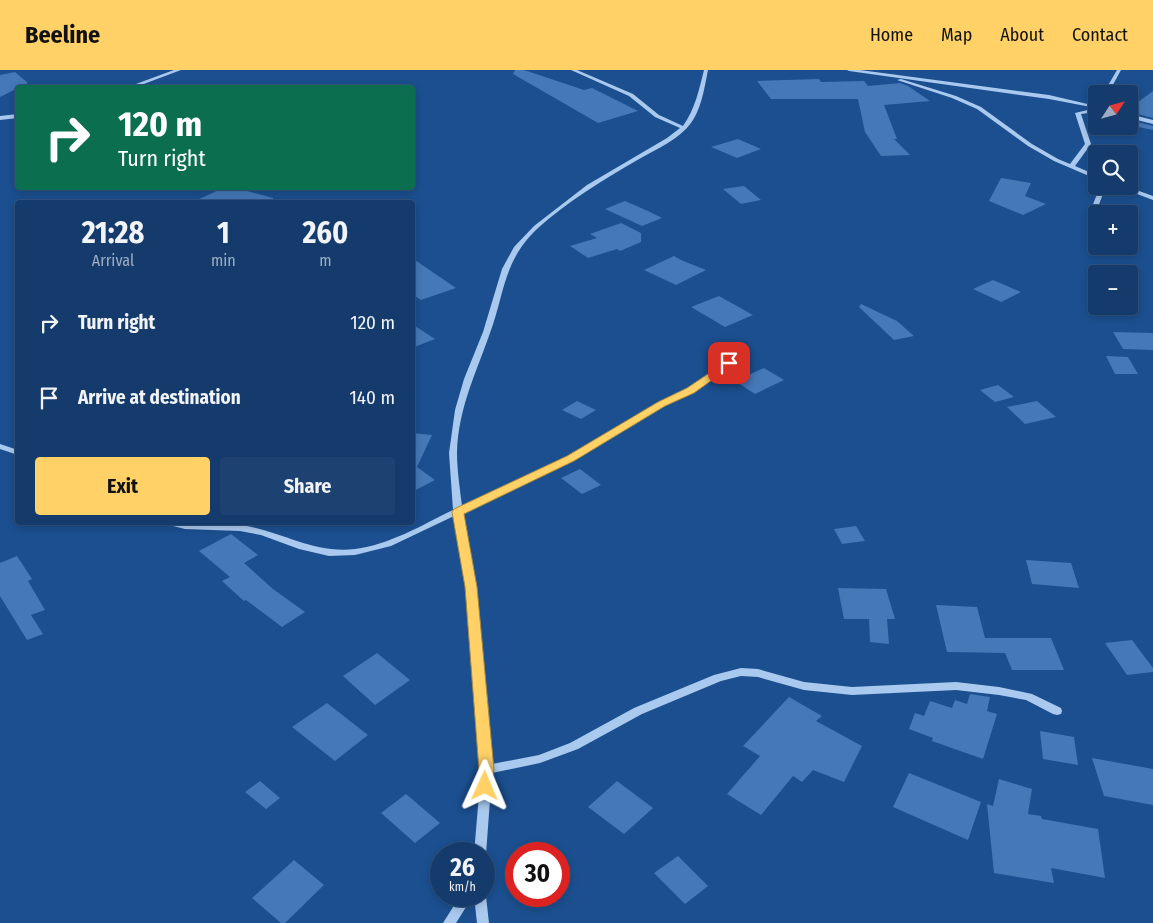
<!DOCTYPE html>
<html lang="en">
<head>
<meta charset="utf-8">
<style>
	:root { --surface:#143b6b; --page:#1d4271; --text:#f1f3f6; --muted:#9dadc1; --line:#33557e; --accent:#ffd166 }
	body { margin:0; font-family:"Fira Sans Condensed",sans-serif; background:var(--page); color:var(--text); height:100vh; display:flex; flex-direction:column; font-size:19px; white-space:nowrap }
	* { box-sizing:border-box; margin:0 }
	p { font-size:16px; color:var(--muted) }
	.icon { flex:none; width:28px; height:28px; fill:none; stroke:currentColor; stroke-width:2; stroke-linecap:round; stroke-linejoin:round }
	.map { position:relative; flex:1; overflow:hidden }
	.drawer { position:absolute; left:15px; top:130px; width:400px; height:325px; display:flex; flex-direction:column; background:var(--surface); border-radius:5px; box-shadow:0 2px 8px #0003,0 0 0 1px var(--line) }
	.drawer>* { flex:none }
	.hud { position:absolute; left:15px; top:15px; width:400px; height:105px; border-radius:5px; box-shadow:0 2px 8px #0003,0 0 0 1px var(--line); background:#0b6e4f; color:#fff; overflow:hidden }
	.needle { width:32px; rotate:54deg }
	.tools { position:absolute; left:1088px; top:15px; display:grid; gap:10px }
	.tools a { display:grid; place-items:center; width:50px; height:50px; border-radius:5px; background:var(--surface); box-shadow:0 2px 8px #0003,0 0 0 1px var(--line); font-size:25px }
	.speed { position:absolute; left:430px; top:772px; display:flex; gap:10px; font-size:25px; font-weight:700; text-align:center }
	.speed>* { display:grid; place-content:center; width:65px; height:65px; border-radius:50%; background:var(--surface); box-shadow:0 2px 8px #0003,0 0 0 1px var(--line); line-height:1 }
	.speed small { font-size:12px; font-weight:400 }
	.speed .limit { border:8px solid #d22; background:#fff; color:#111 }
	.pin { position:absolute; display:grid; place-items:center; width:42px; height:42px; color:#fff; margin:-21px; border-radius:10px; box-shadow:0 2px 8px #0006 }
	.me { position:absolute; width:55px; margin:-28px; rotate:1deg; stroke-linejoin:round; filter:drop-shadow(0 0 4px #0008) }
	.turn { display:flex; align-items:center; gap:18px; height:105px; padding:0 20px; font-size:22px }
	.turn .icon { width:65px; height:65px; stroke-width:2.5 }
	.turn b { display:block; font-size:35px; line-height:42px }
	.eta { display:flex; justify-content:space-evenly; align-items:center; height:85px; text-align:center }
	.eta b { font-size:30px; font-weight:700; line-height:35px }
	.primary-button { display:flex; gap:10px; margin-top:auto; padding:10px 20px }
	.primary-button a { flex:1; height:58px; border-radius:5px; background:var(--accent); color:#111; font-size:20px; font-weight:700; line-height:58px; text-align:center }
	.primary-button a+a { background:var(--page); color:var(--text) }
	ul { padding:0; list-style:none }
	li { display:flex; align-items:center; gap:15px; height:75px; padding:0 20px }
	li div { flex:1 }
	li b { display:block; font-size:19px }
	li em { font-style:normal }
	header { display:flex; align-items:center; gap:30px; box-sizing:border-box; height:70px; padding:0 25px; background:var(--accent); color:#111 }
	header strong { font-size:24px }
	nav { display:flex; gap:28px; margin-inline-start:auto; font-size:18px }
	.map>svg:first-child { display:block }
</style>
</head>
<body>
<header>
<strong>Beeline</strong>
<nav><a>Home</a><a>Map</a><a>About</a><a>Contact</a></nav>
</header>
<div class="map">
<svg width="1153" height="853" viewBox="0 0 1153 853">
	<rect width="100%" height="100%" fill="#1b4f8f"/>
	<path fill="#4478b7" d="M515 0H524L584 20 592 18 638 41 598 53 513 4Z
		M15 2 28 13 0 27V5Z
		M819 9 821 12 864 11 868 16 900 13 908 16 930 31 884 35 897 69H894L910 85 881 86 865 62 858 29H771L757 11Z
		M1153 21V48L1129 42V39Z
		M1129 50 1153 56V60L1129 55Z
		M738 69 761 79 737 88 711 77Z
		M1001 108 1031 113 1025 126 1046 134 1023 145 989 131Z
		M744 116 761 130 741 134 723 119Z
		M223 118H236L273 128V132H193Z
		M625 131 648 141 662 148 642 156 605 139Z
		M621 153 641 163V172L620 181 617 179 588 188 570 176 597 168 590 164Z
		M674 186 681 190 706 200 676 215 644 200Z
		M412 188 456 218 421 230 412 224Z
		M993 210 1021 222 1001 232 973 219Z
		M719 226 753 245 725 257 691 237Z
		M861 234 897 251 914 266 894 270 859 237Z
		M412 254 435 269 412 278Z
		M1113 262 1153 263V280L1123 279Z
		M1106 286 1128 287 1138 304H1115Z
		M764 298 784 310 755 324 735 311Z
		M998 315 1014 327 995 332 980 320Z
		M577 331 596 340 581 349 562 340Z
		M1037 331 1056 347 1025 354 1007 337Z
		M412 363 432 365 417 397 435 410 412 422Z
		M580 399 601 415 582 424 561 408Z
		M856 456 865 471 842 474 834 459Z
		M231 464 258 485 244 493 273 519 305 542 282 557 246 530 244 531 222 511 230 507 199 481Z
		M17 486 32 509 28 511 45 540 31 545 43 564 27 570 0 526V493Z
		M1026 490 1071 493 1079 518 1032 514Z
		M838 518 886 519 895 549H887L889 574 870 572 869 549H844Z
		M936 535 977 537 985 568H1051L1064 600H1012L1005 583 947 582Z
		M1132 570 1153 598V602L1127 605 1105 573Z
		M377 583 410 610 375 635 343 606Z
		M970 624 990 627 987 641 997 644 983 689 932 671 933 668 909 659 915 643 924 646 930 631 952 638 955 630 967 634Z
		M789 627 822 646 816 651 862 676 844 712 813 700 802 712 793 706 761 745 727 724 760 686 743 676Z
		M327 633 368 665 335 691 292 657Z
		M1040 661 1074 667 1078 695 1043 689Z
		M1092 688 1153 699V735L1104 726Z
		M909 703 981 732 968 770 893 737Z
		M999 709 1032 719 1028 744 1041 746 1042 749 1098 759 1105 808 1051 798 1054 813 994 803 987 734 993 736Z
		M260 711 280 728 266 739 245 722Z
		M617 711 653 738 624 764 588 737Z
		M406 724 440 753 415 773 381 743Z
		M678 786 708 816 685 834 654 803Z
		M294 790 324 815 285 853H281L252 828Z"/>
	<g fill="none" stroke-linecap="round" stroke-linejoin="round">
		<path fill="#a9c9ee" fill-rule="evenodd" d="M174 0H181L133 18H125Z
			M571 0H577L633 24 659 45 683 56C695 39 699 20 704 0H708C704 20 701 44 686 59 672 73 651 82 634 92 601 111 567 132 538 158 503 191 505 222 490 263 476 303 458 339 457 383 457 400 460 419 462 436L568 386 659 332 688 318 726 291H732L733 293 694 322 665 336 574 390 463 442 476 517 492 694 539 685 570 673 634 638 714 605 741 598 758 599 804 612 852 617 956 612 999 617 1032 624 1061 638 1062 641 1061 644 1057 645 1053 644 1026 630 999 625 956 620 852 625 804 620 758 607 741 606 721 611 642 644 578 679 540 693 492 703 486 784 484 788V784H474L481 700 466 517 454 446 391 476 355 485 329 486 299 479 261 465 240 461 185 459 165 454 164 452C187 452 217 452 240 455 280 460 312 484 355 479 389 475 422 455 453 440L449 383 455 340 464 309 483 262 502 199 514 177 534 156 587 115 667 68 680 58 655 47 629 26Z
			M847 0H860L1049 25 1096 36V42L1081 44 1091 74 1075 96 1096 105V109L1054 91 1028 76 977 39 952 28 897 10 901 9 956 26 981 37 1032 74 1058 89 1070 94 1085 74 1075 43 1096 38 1049 29 849 1Z
			M1117 0H1121L1108 24H1103Z
			M18 44V48L0 50V46Z
			M1129 44 1153 50V54L1129 48Z
			M1100 116H1106L1095 145 1090 146 1089 145Z
			M1116 116H1125L1153 126V130Z
			M0 374 18 380V385L0 379Z
			M484 822 486 826 489 853H477L474 826H484Z
			M460 826H473L456 853H443Z"/>
	</g>
	<path fill="#ffd166" stroke="#a68842" d="M729 290 733 291V295L694 323 665 336 574 391 464 444 477 517 494 700 490 721 485 722 480 721 478 716 479 700 465 517 452 442 454 439 567 386 658 332 687 318Z"/>
</svg>
<div class="tools">
<a><svg class="needle" viewBox="-14 -14 28 28"><path d="M0-13l5 13h-10z" fill="#e53935"/><path d="M0 13l5-13h-10z" fill="#9dadc1"/></svg></a>
<a><svg class="icon" aria-label="search" viewBox="0 0 24 24"><circle cx="10" cy="10" r="6"/><path d="M15 15l6 6"/></svg></a>
<a>+</a>
<a>−</a>
</div>
<div class="speed"><div>26<small>km/h</small></div><div class="limit">30</div></div>
<div class="pin" style="left:729px;top:293px;background:#d93025"><svg class="icon" aria-label="arrive" viewBox="0 0 24 24"><path d="M6 21V4h12l-3 4 3 4H6"/></svg></div>
<svg class="me" style="left:485px;top:716px" viewBox="-20 -20 40 40"><path d="M0-17L14 15 0 8-14 15z" fill="#ffd166" stroke="#fff" stroke-width="4"/></svg>
<div class="hud">
<div class="turn"><svg class="icon" aria-label="right" viewBox="0 0 24 24"><path d="M7 20v-9h11M14 6l5 5-5 5"/></svg><div><b>120 m</b>Turn right</div></div>
</div>
<section class="drawer">
<div class="eta">
<div><b>21:28</b><p>Arrival</p></div>
<div><b>1</b><p>min</p></div>
<div><b>260</b><p>m</p></div>
</div>
<ul>
<li><svg class="icon" aria-label="right" viewBox="0 0 24 24"><path d="M7 20v-9h11M14 6l5 5-5 5"/></svg><div><b>Turn right</b></div><em>120 m</em></li>
<li><svg class="icon" aria-label="arrive" viewBox="0 0 24 24"><path d="M6 21V4h12l-3 4 3 4H6"/></svg><div><b>Arrive at destination</b></div><em>140 m</em></li>
</ul>
<div class="primary-button"><a>Exit</a><a>Share</a></div>
</section>
</div>
</body>
</html>
